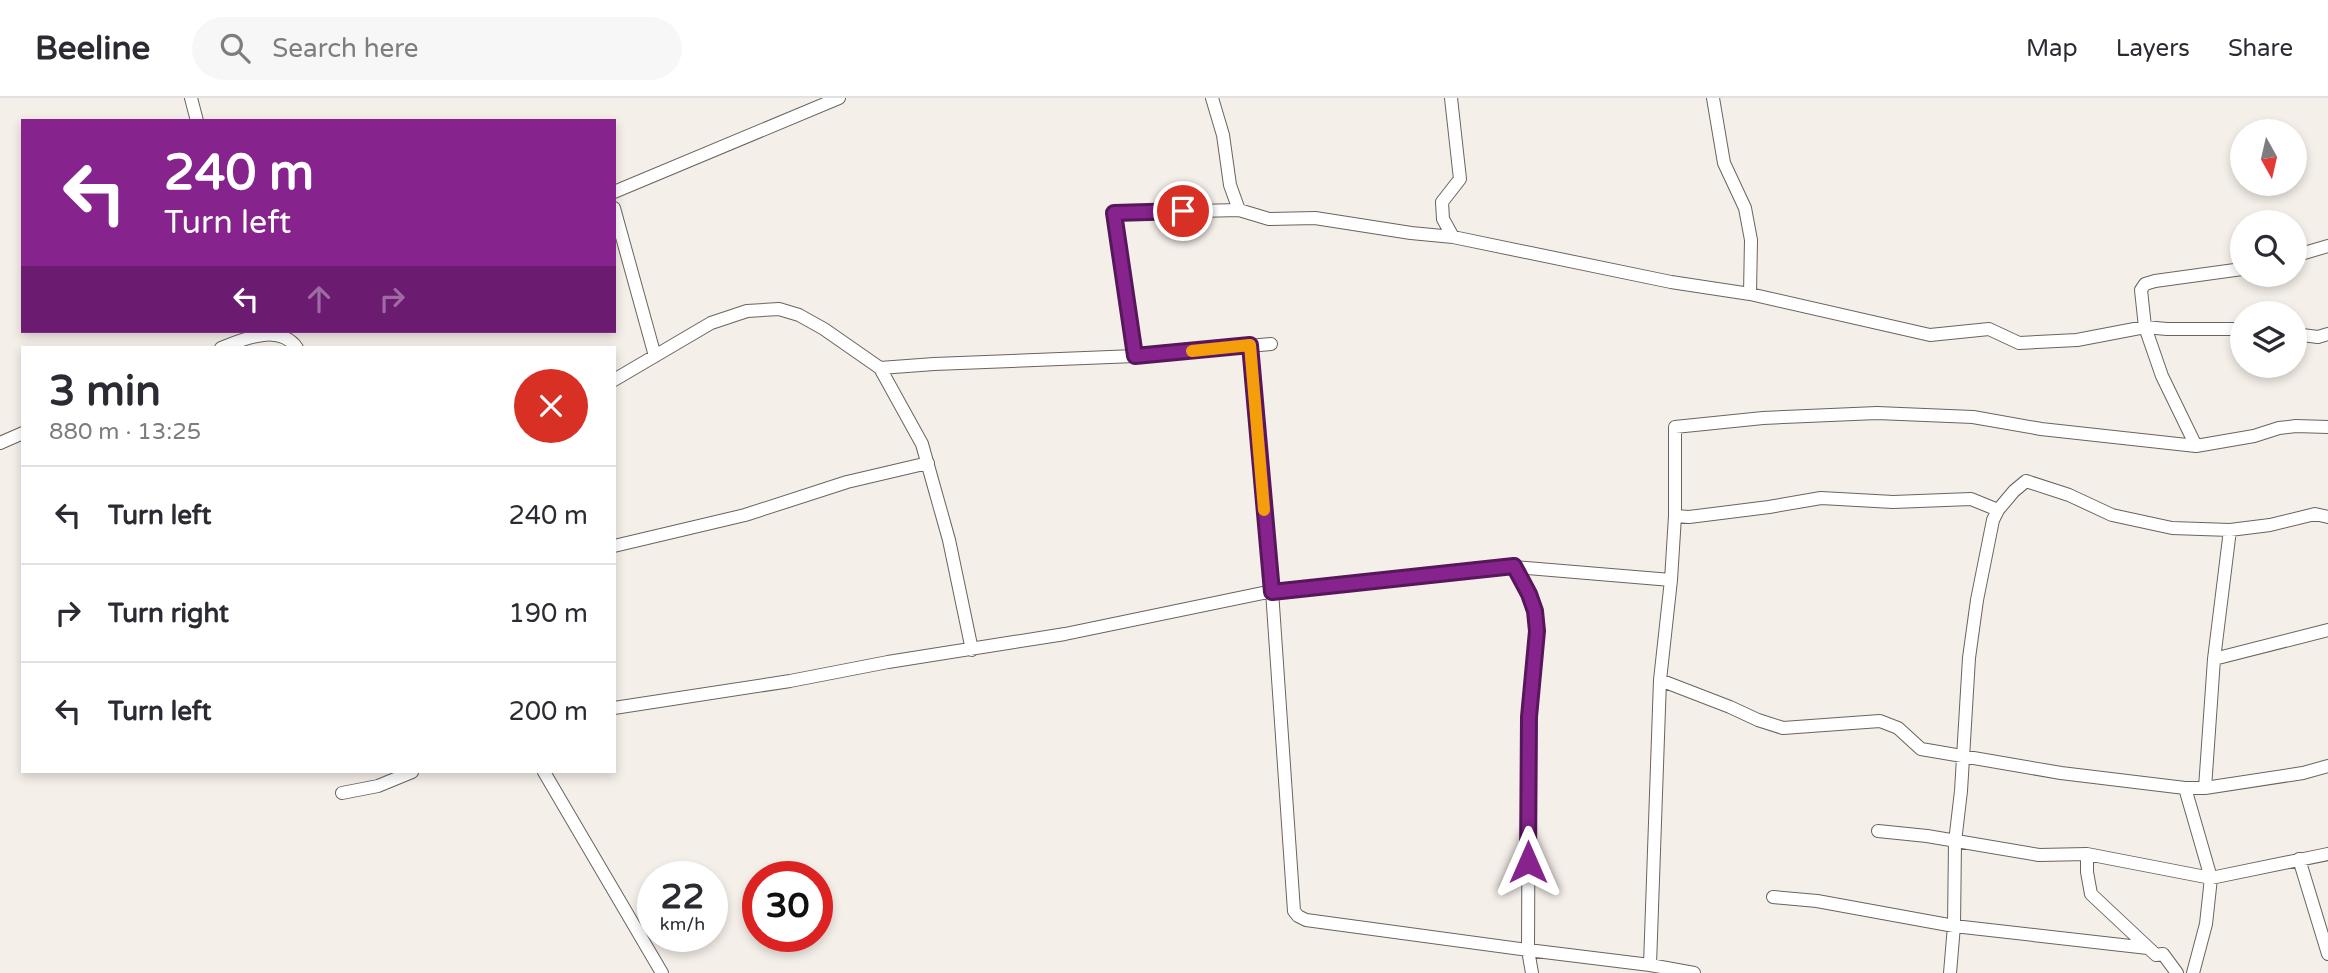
<!DOCTYPE html>
<html lang="en">
<head>
<meta charset="utf-8">
<style>
	:root { --surface:#fff; --page:#f7f7f7; --text:#2b2b33; --muted:#7c7c81; --line:#e1e1e2 }
	body { margin:0; font-family:"Varela Round",sans-serif; background:var(--page); color:var(--text); height:100vh; display:flex; flex-direction:column; font-size:26px; white-space:nowrap }
	* { box-sizing:border-box; margin:0 }
	p { font-size:23px; color:var(--muted) }
	.icon { flex:none; width:38px; height:38px; fill:none; stroke:currentColor; stroke-width:2; stroke-linecap:round; stroke-linejoin:round }
	.map { position:relative; flex:1; overflow:hidden }
	.panel { position:absolute; left:21px; top:248px; width:595px; height:427px; display:flex; flex-direction:column; background:var(--surface); border-radius:0px; box-shadow:0 4px 10px #0003 }
	.panel>* { flex:none }
	.hud { position:absolute; left:21px; top:21px; width:595px; height:214px; border-radius:0px; box-shadow:0 4px 10px #0003; background:#86238c; color:#fff; overflow:hidden }
	.needle { width:46px; rotate:172deg }
	.fabs { position:absolute; left:2230px; top:21px; display:grid; gap:14px }
	.fabs a { display:grid; place-items:center; width:77px; height:77px; border-radius:50%; background:var(--surface); box-shadow:0 4px 10px #0003; font-size:35px }
	.speed { position:absolute; left:637px; top:763px; display:flex; gap:14px; font-size:35px; font-weight:700; text-align:center }
	.speed>* { display:grid; place-content:center; width:91px; height:91px; border-radius:50%; background:var(--surface); box-shadow:0 4px 10px #0003; line-height:1 }
	.speed small { font-size:18px; font-weight:400 }
	.speed .limit { border:10px solid #d22; background:#fff; color:#111 }
	.pin { position:absolute; display:grid; place-items:center; width:60px; height:60px; color:#fff; margin:-30px; border:4px solid #fff; border-radius:50%; box-shadow:0 2px 7px #0007 }
	.me { position:absolute; width:77px; margin:-38px; rotate:0deg; stroke-linejoin:round; filter:drop-shadow(0 0 5px #0008) }
	.turn { display:flex; align-items:center; gap:24px; height:147px; padding:0 28px; font-size:32px }
	.turn .icon { width:91px; height:91px; stroke-width:2.5 }
	.turn b { display:block; font-size:49px; line-height:60px }
	.lanes { display:flex; align-items:center; height:66px; padding:0 28px; background:#0003; justify-content:center; gap:35px; direction:ltr }
	.lanes .off { opacity:.35 }
	.round { display:grid; place-items:center; flex:none; width:74px; height:74px; border-radius:37px; background:var(--page) }
	.headline { display:flex; align-items:center; justify-content:space-between; height:119px; padding:0 28px }
	h1 { font-size:42px; font-weight:700; line-height:52px }
	ul { padding:0; list-style:none }
	li { display:flex; align-items:center; gap:21px; height:98px; padding:0 28px; border-top:2px solid var(--line) }
	li div { flex:1 }
	li b { display:block; font-size:26px }
	li em { font-style:normal }
	header { display:flex; align-items:center; gap:42px; box-sizing:border-box; height:98px; padding:0 35px; background:var(--surface); border-bottom:2px solid var(--line) }
	header strong { font-size:33px }
	nav { display:flex; gap:38px; margin-inline-start:auto; font-size:24px }
	.search { width:490px; height:63px; background:var(--page); display:flex; align-items:center; gap:18px; box-sizing:border-box; padding:0 24px; border-radius:38px; color:var(--muted); font-size:26px }
	.map>svg:first-child { display:block }
</style>
</head>
<body>
<header>
<strong>Beeline</strong>
<div class="search"><svg class="icon" aria-label="search" viewBox="0 0 24 24"><circle cx="10" cy="10" r="6"/><path d="M15 15l6 6"/></svg>Search here</div>
<nav><a>Map</a><a>Layers</a><a>Share</a></nav>
</header>
<div class="map">
<svg width="2328" height="875" viewBox="0 0 2328 875">
	<rect width="100%" height="100%" fill="#f5efe9"/>
	<g fill="none" stroke-linecap="round" stroke-linejoin="round">
		<defs>
			<path id="minor" d="M191 0 197 23
				M1212 0 1223 37 1230 87 1239 112 1269 121 1315 120 1411 135 1453 139 1671 184 1750 196 1930 237 1989 231 2019 245 2077 242 2145 229 2167 231H2242
				M1451 0 1460 81 1442 104 1443 121 1453 139
				M1713 0 1724 65 1745 110 1751 142 1750 196
				M614 94 839 0
				M614 110 655 258
				M2294 158 2328 148
				M2294 236 2318 239 2328 236
				M1249 247 1272 493 1514 469 1671 482 1660 582 1650 867
				M221 250C244 241 279 225 297 250
				M1135 258 1114 115 1239 112
				M880 270 934 266 1135 258 1271 246
				M614 282 711 225 747 213 779 211 799 217 824 231 880 270 922 346 949 442 972 552
				M0 345 23 335
				M2196 348 2162 278 2145 229 2141 192 2145 186 2155 183 2242 171
				M1998 412 2014 393 2026 383 2069 397 2112 417 2172 430 2230 432 2270 427 2315 416 2328 419
				M1675 418 1689 419 1769 409 1821 400 1893 404 1971 401 1998 412 1993 422 1977 502 1969 560 1961 693 1955 744 1954 828 1950 875
				M2230 432 2214 561 2328 532
				M614 448 745 417 847 384 928 365
				M1671 482 1675 418V329L1763 320 1877 315 1973 319 2041 331 2196 348 2254 338 2279 330 2296 328 2328 329
				M1660 582 1730 609 1758 622 1783 630 1880 623 1898 630 1921 651 2061 675 2185 690
				M614 610 790 583 888 564 1065 536 1272 493 1294 813 1298 818 1306 822 1528 852 1529 619 1537 533 1535 513 1529 496 1514 469
				M544 674 662 875
				M2205 690 2303 675 2328 668
				M342 695 378 688 412 674
				M1878 733 1927 738 2039 757 2087 756
				M2299 761 2328 856
				M1773 799 1817 803 1954 828 2148 850
				M1532 875 1528 852 1650 867 1694 875
				M2177 875 2163 856 2156 857 2091 796 2087 774V756L2211 780 2328 756
				M2193 875 2206 826 2211 780 2185 690H2205L2214 561"/>
		</defs>
		<use href="#minor" stroke="#69645f" stroke-width="14"/>
		<use href="#minor" stroke="#fff" stroke-width="12"/>
	</g>
	<g fill="none" stroke-linecap="round" stroke-linejoin="round">
		<defs>
			<path id="route" d="M1183 113 1114 115 1135 258 1250 247 1272 494 1514 468 1529 496 1535 513 1537 533 1529 619 1528 764"/>
		</defs>
		<use href="#route" stroke="#57175b" stroke-width="18"/>
		<use href="#route" stroke="#86238c" stroke-width="12"/>
		<path stroke="#f59e0b" stroke-width="12" d="M1192 253 1250 247 1264 412"/>
	</g>
</svg>
<div class="fabs">
<a><svg class="needle" viewBox="-14 -14 28 28"><path d="M0-13l5 13h-10z" fill="#e53935"/><path d="M0 13l5-13h-10z" fill="#7c7c81"/></svg></a>
<a><svg class="icon" aria-label="search" viewBox="0 0 24 24"><circle cx="10" cy="10" r="6"/><path d="M15 15l6 6"/></svg></a>
<a><svg class="icon" aria-label="layers" viewBox="0 0 24 24"><path d="M12 4l9 5-9 5-9-5zM3 14l9 5 9-5"/></svg></a>
</div>
<div class="speed"><div>22<small>km/h</small></div><div class="limit">30</div></div>
<div class="pin" style="left:1183px;top:113px;background:#d93025"><svg class="icon" aria-label="arrive" viewBox="0 0 24 24"><path d="M6 21V4h12l-3 4 3 4H6"/></svg></div>
<svg class="me" style="left:1528px;top:764px" viewBox="-20 -20 40 40"><path d="M0-17L14 15 0 8-14 15z" fill="#86238c" stroke="#fff" stroke-width="4"/></svg>
<div class="hud">
<div class="turn"><svg class="icon" aria-label="left" viewBox="0 0 24 24"><path d="M17 20v-9H6M10 6l-5 5 5 5"/></svg><div><b>240 m</b>Turn left</div></div>
<div class="lanes"><svg class="icon" aria-label="left" viewBox="0 0 24 24"><path d="M17 20v-9H6M10 6l-5 5 5 5"/></svg><svg class="icon off" aria-label="ahead" viewBox="0 0 24 24"><path d="M12 20V5M6 11l6-6 6 6"/></svg><svg class="icon off" aria-label="right" viewBox="0 0 24 24"><path d="M7 20v-9h11M14 6l5 5-5 5"/></svg></div>
</div>
<section class="panel">
<div class="headline"><div><h1>3 min</h1><p>880 m · 13:25</p></div><a class="round" style="background:#d93025;color:#fff"><svg class="icon" aria-label="close" viewBox="0 0 24 24"><path d="M6 6l12 12M18 6L6 18"/></svg></a></div>
<ul>
<li><svg class="icon" aria-label="left" viewBox="0 0 24 24"><path d="M17 20v-9H6M10 6l-5 5 5 5"/></svg><div><b>Turn left</b></div><em>240 m</em></li>
<li><svg class="icon" aria-label="right" viewBox="0 0 24 24"><path d="M7 20v-9h11M14 6l5 5-5 5"/></svg><div><b>Turn right</b></div><em>190 m</em></li>
<li><svg class="icon" aria-label="left" viewBox="0 0 24 24"><path d="M17 20v-9H6M10 6l-5 5 5 5"/></svg><div><b>Turn left</b></div><em>200 m</em></li>
</ul>
</section>
</div>
</body>
</html>
